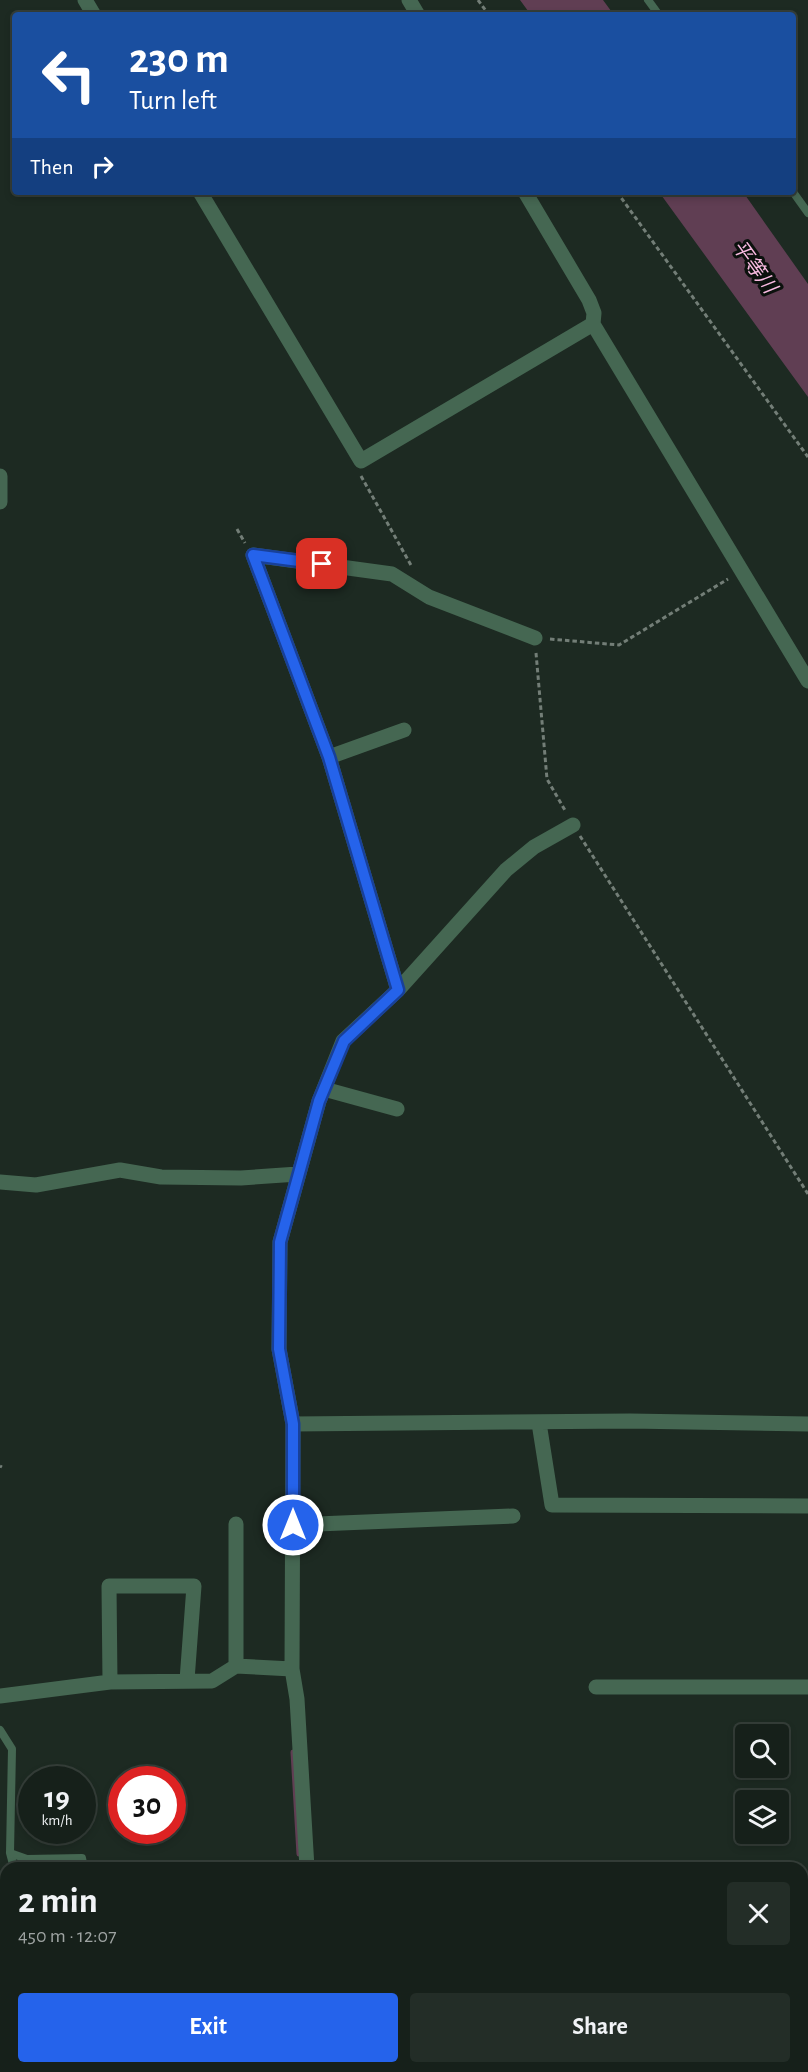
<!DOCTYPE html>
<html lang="en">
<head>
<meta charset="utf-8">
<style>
	:root { --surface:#16201a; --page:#232d27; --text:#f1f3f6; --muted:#9ea3a2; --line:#353e39; --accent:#2563eb }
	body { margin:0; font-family:"Alegreya Sans","Noto Sans JP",sans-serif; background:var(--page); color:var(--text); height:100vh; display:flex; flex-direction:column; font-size:22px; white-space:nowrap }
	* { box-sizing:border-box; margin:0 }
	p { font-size:20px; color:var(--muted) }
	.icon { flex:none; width:33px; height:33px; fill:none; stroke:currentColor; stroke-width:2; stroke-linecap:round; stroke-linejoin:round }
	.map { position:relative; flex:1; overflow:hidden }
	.sheet { position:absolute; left:0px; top:1862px; width:808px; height:212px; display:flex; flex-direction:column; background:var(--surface); border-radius:18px 18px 0 0; box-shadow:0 3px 9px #0003,0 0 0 2px var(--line) }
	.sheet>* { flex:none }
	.hud { position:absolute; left:12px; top:12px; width:784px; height:183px; border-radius:6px; box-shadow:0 3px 9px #0003,0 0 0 2px var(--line); background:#1a4fa0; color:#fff; overflow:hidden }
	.buttons { position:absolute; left:735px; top:1724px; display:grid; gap:12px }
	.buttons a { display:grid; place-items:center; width:54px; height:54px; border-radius:6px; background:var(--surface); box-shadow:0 3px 9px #0003,0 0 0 2px var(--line); font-size:30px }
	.speed { position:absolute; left:18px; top:1766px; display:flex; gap:12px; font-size:30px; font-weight:700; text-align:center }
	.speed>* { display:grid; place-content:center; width:78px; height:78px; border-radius:50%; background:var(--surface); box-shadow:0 3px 9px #0003,0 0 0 2px var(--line); line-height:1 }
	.speed small { font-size:15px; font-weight:400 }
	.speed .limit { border:9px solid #d22; background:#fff; color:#111 }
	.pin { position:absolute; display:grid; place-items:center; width:51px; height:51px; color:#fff; margin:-26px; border-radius:12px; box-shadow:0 3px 9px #0006 }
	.me { position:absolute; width:66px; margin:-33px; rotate:0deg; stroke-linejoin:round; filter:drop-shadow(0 0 4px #0008) }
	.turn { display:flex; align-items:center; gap:21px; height:126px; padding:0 18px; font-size:27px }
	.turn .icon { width:78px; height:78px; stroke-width:2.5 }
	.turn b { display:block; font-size:42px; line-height:51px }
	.then { display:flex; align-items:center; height:57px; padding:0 18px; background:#0003; gap:12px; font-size:22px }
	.round { display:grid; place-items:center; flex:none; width:63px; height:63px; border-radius:6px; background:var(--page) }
	.overview { display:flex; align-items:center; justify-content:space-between; height:102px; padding:0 18px }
	h1 { font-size:36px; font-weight:700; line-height:45px }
	.primary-button { display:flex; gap:12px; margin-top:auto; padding:12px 18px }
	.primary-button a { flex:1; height:69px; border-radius:6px; background:var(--accent); color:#fff; font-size:24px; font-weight:700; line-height:69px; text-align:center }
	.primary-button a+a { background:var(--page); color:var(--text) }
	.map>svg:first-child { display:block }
</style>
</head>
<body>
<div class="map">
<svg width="808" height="2072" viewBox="0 0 808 2072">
	<rect width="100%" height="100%" fill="#1d2a22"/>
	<path fill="#603e53" d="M520 0H603L614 15H531Z
		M659 192H743L808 284V397Z"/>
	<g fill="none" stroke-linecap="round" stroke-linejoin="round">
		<path stroke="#603e53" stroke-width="5" d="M293 1752 299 1854
			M305 2067V2072"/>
		<path stroke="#737e77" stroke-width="3" stroke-dasharray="4.5 3" stroke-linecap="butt" d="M478 0 489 15
			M617 192 808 457
			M361 476 412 567
			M237 529 245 543
			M550 639 619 645 728 579
			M536 653 547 779 566 812
			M580 836 808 1194
			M0 1466 2 1467"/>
		<path stroke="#456752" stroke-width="8" d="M648 0 659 15
			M793 192 808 213
			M0 1730 12 1749 10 1853 27 1859 82 1858 84 1868
			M10 1853 14 1868
			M37 2067 38 2072
			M96 2067V2072"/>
		<path stroke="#456752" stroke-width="15" d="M85 0 94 15
			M409 0 418 15
			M200 192 361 461 593 324 594 313 589 300 525 192
			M593 324 808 681
			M0 476V502
			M329 757 404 730
			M398 990 329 757 253 555 392 574 429 597 535 638
			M324 1089 397 1109
			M0 1182 36 1185 120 1170 161 1177 241 1178 298 1174
			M539 1423 552 1505 808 1506
			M293 1424 630 1421 808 1424
			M293 1525 513 1516
			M236 1666V1524
			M110 1682 109 1586H194L187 1680
			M596 1687H808
			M0 1696 110 1682 212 1681 236 1666 292 1669
			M307 1868 297 1699 292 1669 293 1424 279 1349 280 1242 319 1101 343 1041 398 990 506 870 534 847 573 825
			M0 2005H6
			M318 2072V2067"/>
	</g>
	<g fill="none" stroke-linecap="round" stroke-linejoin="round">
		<defs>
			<path id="route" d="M293 1525V1424L279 1349 280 1242 319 1101 344 1041 398 990 329 757 253 555 322 564"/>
		</defs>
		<use href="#route" stroke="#184099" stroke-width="15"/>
		<use href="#route" stroke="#2563eb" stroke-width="10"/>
	</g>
	<g text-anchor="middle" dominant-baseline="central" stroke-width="6" stroke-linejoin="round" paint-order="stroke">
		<g font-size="20" font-style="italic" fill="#fabbe2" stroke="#0b110d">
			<text transform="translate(754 267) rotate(54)">平等川</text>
		</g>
	</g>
</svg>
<div class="buttons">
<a><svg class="icon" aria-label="search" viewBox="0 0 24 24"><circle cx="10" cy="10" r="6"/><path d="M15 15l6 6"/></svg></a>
<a><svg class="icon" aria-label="layers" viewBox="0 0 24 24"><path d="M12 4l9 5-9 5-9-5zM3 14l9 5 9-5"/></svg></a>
</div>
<div class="speed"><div>19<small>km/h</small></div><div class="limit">30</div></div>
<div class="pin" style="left:322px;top:564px;background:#d93025"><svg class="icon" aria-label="arrive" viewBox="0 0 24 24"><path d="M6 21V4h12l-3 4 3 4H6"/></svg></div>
<svg class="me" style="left:293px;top:1525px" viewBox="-20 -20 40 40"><circle r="17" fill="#2563eb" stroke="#fff" stroke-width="3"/><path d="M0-11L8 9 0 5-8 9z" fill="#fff"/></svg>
<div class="hud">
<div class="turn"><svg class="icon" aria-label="left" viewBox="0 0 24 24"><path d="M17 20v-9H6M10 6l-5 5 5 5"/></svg><div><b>230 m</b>Turn left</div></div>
<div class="then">Then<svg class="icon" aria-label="right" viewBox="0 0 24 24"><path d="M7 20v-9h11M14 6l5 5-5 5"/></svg></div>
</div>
<section class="sheet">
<div class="overview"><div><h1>2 min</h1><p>450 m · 12:07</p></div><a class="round"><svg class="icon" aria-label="close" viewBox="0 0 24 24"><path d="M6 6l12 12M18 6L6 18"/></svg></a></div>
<div class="primary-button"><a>Exit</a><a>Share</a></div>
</section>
</div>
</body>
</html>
